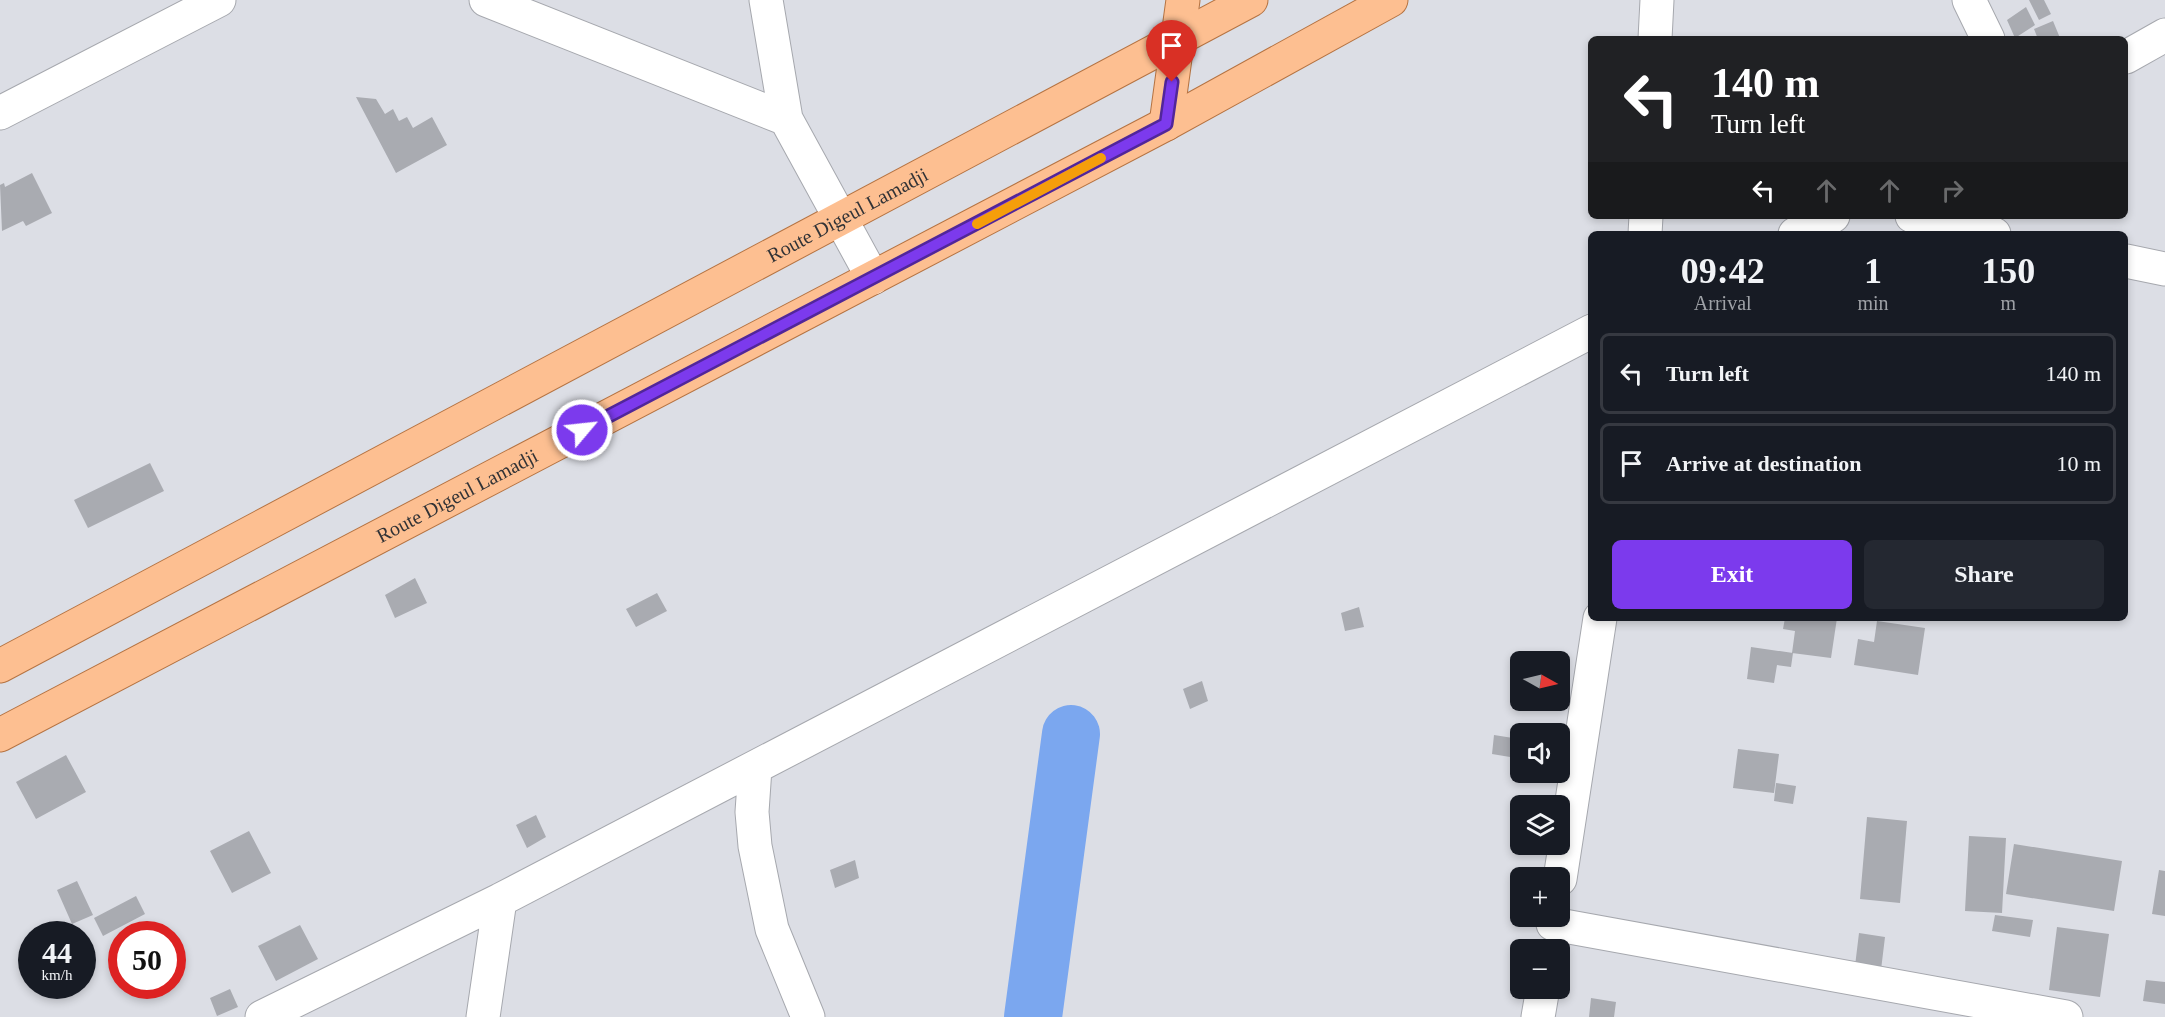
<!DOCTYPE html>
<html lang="en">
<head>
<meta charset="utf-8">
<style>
	:root { --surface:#171b24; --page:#242831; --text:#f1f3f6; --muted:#9ea1a6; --line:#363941; --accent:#7c3aed }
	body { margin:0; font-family:"Times New Roman",serif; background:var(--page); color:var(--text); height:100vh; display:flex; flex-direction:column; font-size:22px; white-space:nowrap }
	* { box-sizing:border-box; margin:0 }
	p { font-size:20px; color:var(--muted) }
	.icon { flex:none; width:33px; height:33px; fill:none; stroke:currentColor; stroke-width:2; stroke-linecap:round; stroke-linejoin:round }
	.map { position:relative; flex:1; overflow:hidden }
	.panel { position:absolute; left:1588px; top:231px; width:540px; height:390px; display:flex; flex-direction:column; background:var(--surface); border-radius:9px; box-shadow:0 3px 9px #0003 }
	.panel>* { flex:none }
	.hud { position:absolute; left:1588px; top:36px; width:540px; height:183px; border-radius:9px; box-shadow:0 3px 9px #0003; background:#202124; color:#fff; overflow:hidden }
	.needle { width:39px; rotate:98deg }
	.buttons { position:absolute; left:1510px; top:651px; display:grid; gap:12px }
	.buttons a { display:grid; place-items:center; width:60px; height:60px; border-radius:9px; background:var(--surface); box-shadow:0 3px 9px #0003; font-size:30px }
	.speed { position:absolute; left:18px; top:921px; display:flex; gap:12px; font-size:30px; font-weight:700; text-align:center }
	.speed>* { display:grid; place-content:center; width:78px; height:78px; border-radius:50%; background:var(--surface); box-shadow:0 3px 9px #0003; line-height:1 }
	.speed small { font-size:15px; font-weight:400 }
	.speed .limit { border:9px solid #d22; background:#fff; color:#111 }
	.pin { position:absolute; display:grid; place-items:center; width:51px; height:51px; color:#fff; margin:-62px -26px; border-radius:50% 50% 50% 0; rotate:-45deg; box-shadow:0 0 6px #0007 }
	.pin .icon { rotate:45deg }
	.me { position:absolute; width:66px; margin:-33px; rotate:62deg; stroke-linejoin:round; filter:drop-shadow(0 0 4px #0008) }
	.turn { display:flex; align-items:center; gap:21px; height:126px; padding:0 24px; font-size:27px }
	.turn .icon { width:78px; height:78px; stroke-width:2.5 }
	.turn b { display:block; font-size:42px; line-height:51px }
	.lanes { display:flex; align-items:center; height:57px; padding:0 24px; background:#0003; justify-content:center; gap:30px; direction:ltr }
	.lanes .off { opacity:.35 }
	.eta { display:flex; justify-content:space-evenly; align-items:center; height:102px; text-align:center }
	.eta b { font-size:36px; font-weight:700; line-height:42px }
	.cta { display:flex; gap:12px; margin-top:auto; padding:12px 24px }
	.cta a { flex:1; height:69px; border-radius:9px; background:var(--accent); color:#fff; font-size:24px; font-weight:700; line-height:69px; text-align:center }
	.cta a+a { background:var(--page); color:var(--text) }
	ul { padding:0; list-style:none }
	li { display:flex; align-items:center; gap:18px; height:81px; margin:0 12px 9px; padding:0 12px; border:3px solid var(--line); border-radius:9px }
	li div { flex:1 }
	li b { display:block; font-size:22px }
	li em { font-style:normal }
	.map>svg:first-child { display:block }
</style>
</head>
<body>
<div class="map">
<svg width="2165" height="1017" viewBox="0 0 2165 1017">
	<rect width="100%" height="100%" fill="#dcdee5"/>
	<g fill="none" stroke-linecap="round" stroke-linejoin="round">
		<path stroke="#7ba7ef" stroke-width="58" d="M1033 1017 1071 734"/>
	</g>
	<path fill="#a9abb1" d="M2029 0H2044L2051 14 2039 20Z
		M2026 7 2035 25 2015 38 2007 20Z
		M2053 21 2060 38 2038 39 2034 29Z
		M356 97 376 99 385 114 393 109 399 121 407 117 413 128 432 117 447 145 396 173Z
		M32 173 52 213 26 226 23 221 2 231 0 185 4 183 5 187Z
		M150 463 164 491 88 528 74 500Z
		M415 578 427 603 395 618 385 595Z
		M657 593 667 611 636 627 626 609Z
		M1359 607 1364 627 1345 631 1341 613Z
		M1785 618H1837L1831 658 1792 653 1795 631 1783 629Z
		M1877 621 1925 628 1918 675 1854 665 1858 639 1874 642Z
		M1751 647 1793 653 1791 667 1777 665 1774 683 1747 679Z
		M1202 681 1208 701 1190 709 1183 689Z
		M1494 735 1513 738 1510 757 1492 754Z
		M1738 749 1779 754 1774 793 1733 788Z
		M66 755 86 792 36 819 16 782Z
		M1776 783 1796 786 1793 804 1774 801Z
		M536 815 546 837 527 848 516 825Z
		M1867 817 1907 821 1900 903 1860 899Z
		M249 831 271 873 232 893 210 851Z
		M1969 836 2006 838 2002 913 1965 911Z
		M2014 844 2122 861 2114 911 2006 894Z
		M855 860 859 878 835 888 830 870Z
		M2159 870 2165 871V916L2152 914Z
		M77 881 93 915 72 924 57 890Z
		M136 896 145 914 103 936 94 918Z
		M1995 915 2033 920 2030 937 1992 931Z
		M300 925 318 959 276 981 258 946Z
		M2057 927 2109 934 2100 997 2049 990Z
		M1859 933 1885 937 1881 970 1855 966Z
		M2146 980 2165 982V1004L2143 1001Z
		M230 989 238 1007 217 1016 210 998Z
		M1591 998 1616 1002 1614 1017H1589Z"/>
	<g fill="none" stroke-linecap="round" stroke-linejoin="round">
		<defs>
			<path id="minor" d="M486 0 786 119
				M766 0 786 119 873 278
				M1969 0 1988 39
				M1655 39 1657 0
				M2126 57 2165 35
				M0 113 219 0
				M1912 216 1994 234
				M1645 234 1646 216
				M1795 234 1833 216
				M2126 261 2165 269
				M755 768 752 812 755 846 772 929 808 1017
				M1560 879 1600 618
				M1553 924 2066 1017
				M262 1017 500 900 1592 331
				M483 1017 500 900
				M1538 1017 1543 988"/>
			<g id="major">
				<path d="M1166 124 1183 0"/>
				<path id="s1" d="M0 666 1251 0"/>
				<path id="s2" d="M0 735 1166 124 1391 0"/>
			</g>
		</defs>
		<use href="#minor" stroke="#a6a8ae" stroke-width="35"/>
		<use href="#major" stroke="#b57342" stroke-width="35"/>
		<use href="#minor" stroke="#fff" stroke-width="33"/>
		<use href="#major" stroke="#fdbf91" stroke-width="33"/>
	</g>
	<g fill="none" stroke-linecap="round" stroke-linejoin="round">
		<defs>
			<path id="route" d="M582 430 1166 124 1172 82"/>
		</defs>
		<use href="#route" stroke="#51269a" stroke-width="15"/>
		<use href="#route" stroke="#7c3aed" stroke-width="10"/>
		<path stroke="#f59e0b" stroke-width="10" d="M977 224 1101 158"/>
	</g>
	<g text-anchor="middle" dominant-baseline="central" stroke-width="6" stroke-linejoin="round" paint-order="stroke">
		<g font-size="20" fill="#323336" stroke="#dcdee5">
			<text stroke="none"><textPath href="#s1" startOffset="960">Route Digeul Lamadji</textPath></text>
			<text stroke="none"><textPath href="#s2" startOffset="516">Route Digeul Lamadji</textPath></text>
		</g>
	</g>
</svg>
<div class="buttons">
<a><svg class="needle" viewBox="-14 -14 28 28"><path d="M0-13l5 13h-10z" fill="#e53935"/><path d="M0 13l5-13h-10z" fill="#9ea1a6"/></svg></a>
<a><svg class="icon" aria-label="sound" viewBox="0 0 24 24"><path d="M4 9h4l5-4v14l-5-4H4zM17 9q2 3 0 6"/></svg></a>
<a><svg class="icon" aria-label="layers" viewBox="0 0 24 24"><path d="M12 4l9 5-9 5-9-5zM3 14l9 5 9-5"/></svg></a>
<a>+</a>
<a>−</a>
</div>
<div class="speed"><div>44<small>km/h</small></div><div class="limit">50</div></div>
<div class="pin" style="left:1172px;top:82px;background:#d93025"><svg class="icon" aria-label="arrive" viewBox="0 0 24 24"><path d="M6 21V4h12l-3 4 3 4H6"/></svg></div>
<svg class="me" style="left:582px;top:430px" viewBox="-20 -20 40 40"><circle r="17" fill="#7c3aed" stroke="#fff" stroke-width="3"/><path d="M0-11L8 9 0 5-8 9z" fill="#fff"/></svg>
<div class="hud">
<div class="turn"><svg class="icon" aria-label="left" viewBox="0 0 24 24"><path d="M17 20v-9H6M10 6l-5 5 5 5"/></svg><div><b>140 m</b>Turn left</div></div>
<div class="lanes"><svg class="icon" aria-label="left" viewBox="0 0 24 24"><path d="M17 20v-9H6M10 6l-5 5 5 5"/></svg><svg class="icon off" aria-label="ahead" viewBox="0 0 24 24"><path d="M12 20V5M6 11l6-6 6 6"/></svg><svg class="icon off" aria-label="ahead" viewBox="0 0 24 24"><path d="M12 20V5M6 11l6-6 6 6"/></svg><svg class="icon off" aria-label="right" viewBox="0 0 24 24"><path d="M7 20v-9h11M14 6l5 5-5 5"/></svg></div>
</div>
<section class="panel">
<div class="eta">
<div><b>09:42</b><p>Arrival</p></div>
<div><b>1</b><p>min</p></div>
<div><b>150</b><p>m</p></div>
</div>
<ul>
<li><svg class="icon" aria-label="left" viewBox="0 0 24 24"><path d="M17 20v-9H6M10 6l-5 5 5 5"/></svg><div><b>Turn left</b></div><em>140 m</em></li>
<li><svg class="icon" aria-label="arrive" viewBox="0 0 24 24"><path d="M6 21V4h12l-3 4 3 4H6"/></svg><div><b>Arrive at destination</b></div><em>10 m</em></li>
</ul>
<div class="cta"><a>Exit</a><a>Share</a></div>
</section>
</div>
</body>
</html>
